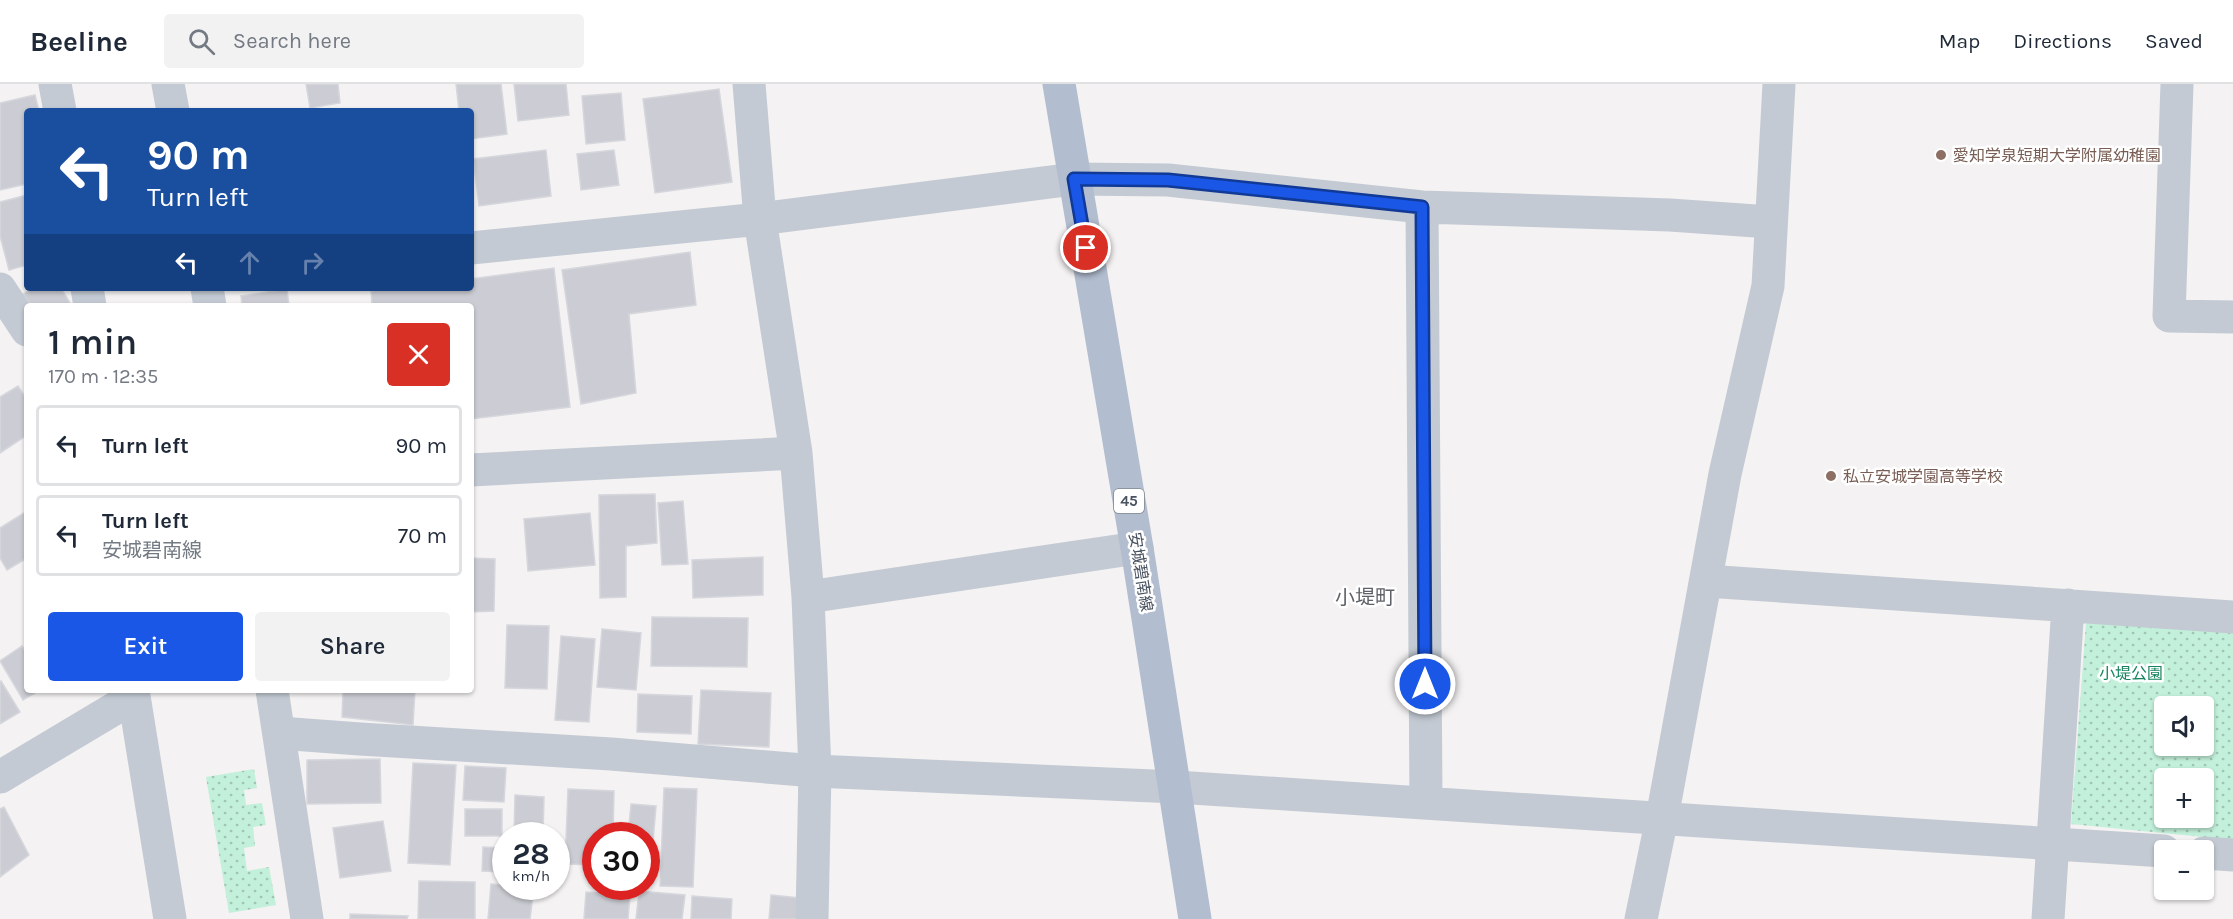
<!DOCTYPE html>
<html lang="en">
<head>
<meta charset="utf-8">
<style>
	:root { --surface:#fff; --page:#f2f2f3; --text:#1f2937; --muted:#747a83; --line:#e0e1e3; --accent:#1a57e7 }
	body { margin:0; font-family:Karla,"Noto Sans JP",sans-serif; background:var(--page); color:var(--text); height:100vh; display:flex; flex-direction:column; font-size:22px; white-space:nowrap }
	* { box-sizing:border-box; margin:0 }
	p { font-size:20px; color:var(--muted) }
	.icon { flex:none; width:33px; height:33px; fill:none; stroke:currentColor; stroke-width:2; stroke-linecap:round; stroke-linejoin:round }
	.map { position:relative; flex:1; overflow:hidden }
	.drawer { position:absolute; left:24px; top:219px; width:450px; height:390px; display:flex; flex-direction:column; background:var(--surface); border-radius:6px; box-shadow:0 2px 4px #0004 }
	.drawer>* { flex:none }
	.banner { position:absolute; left:24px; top:24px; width:450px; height:183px; border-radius:6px; box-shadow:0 2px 4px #0004; background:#1a4fa0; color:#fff; overflow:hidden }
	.buttons { position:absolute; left:2154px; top:612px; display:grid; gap:12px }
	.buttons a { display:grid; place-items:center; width:60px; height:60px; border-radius:6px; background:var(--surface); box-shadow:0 2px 4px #0004; font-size:30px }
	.speed { position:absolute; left:492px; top:738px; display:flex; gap:12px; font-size:30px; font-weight:700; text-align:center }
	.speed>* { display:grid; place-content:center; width:78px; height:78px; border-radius:50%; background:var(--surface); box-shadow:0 2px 4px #0004; line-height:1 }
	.speed small { font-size:15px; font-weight:400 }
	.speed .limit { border:9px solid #d22; background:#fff; color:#111 }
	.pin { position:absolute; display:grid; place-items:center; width:51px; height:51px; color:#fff; margin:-26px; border:3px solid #fff; border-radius:50%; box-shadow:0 2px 6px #0007 }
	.me { position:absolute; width:66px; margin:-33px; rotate:0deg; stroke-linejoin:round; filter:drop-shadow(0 0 4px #0008) }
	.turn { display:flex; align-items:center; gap:21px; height:126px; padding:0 24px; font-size:27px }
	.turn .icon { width:78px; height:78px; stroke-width:2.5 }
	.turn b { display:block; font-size:42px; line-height:51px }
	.lanes { display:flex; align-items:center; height:57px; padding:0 24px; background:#0003; justify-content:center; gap:30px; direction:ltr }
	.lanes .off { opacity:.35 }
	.round { display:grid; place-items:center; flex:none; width:63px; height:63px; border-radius:6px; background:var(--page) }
	.summary { display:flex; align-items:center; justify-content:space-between; height:102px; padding:0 24px }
	h1 { font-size:36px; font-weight:600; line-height:45px }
	.cta { display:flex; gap:12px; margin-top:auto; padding:12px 24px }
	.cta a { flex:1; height:69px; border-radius:6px; background:var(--accent); color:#fff; font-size:24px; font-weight:600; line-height:69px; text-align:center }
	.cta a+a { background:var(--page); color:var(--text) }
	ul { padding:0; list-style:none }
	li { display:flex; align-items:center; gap:18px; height:81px; margin:0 12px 9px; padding:0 12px; border:3px solid var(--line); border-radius:6px }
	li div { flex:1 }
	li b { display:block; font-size:22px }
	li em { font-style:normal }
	header { display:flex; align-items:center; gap:36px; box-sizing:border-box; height:84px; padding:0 30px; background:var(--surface); border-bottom:2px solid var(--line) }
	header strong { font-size:28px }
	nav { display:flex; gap:33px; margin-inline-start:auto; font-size:21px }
	.search { width:420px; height:54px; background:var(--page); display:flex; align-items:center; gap:15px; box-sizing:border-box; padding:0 21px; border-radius:6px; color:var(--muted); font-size:22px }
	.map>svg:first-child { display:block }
</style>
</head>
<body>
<header>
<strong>Beeline</strong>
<div class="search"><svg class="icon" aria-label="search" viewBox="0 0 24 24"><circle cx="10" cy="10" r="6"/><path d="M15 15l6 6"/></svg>Search here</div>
<nav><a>Map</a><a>Directions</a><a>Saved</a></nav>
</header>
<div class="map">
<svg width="2233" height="835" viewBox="0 0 2233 835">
	<defs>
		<pattern id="grass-dots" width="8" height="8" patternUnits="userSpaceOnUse" patternTransform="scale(1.5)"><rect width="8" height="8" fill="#c2f0da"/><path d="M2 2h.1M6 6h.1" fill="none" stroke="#a0c5b4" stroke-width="1.8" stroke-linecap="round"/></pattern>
	</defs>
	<rect width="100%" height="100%" fill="#f4f2f2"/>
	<path fill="url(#grass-dots)" fill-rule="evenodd" d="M2086 539 2233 547V756L2071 740ZM2164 622H2204V662H2164ZM2164 694H2204V734H2164Z
		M254 685 257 704 244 706 246 721 262 719 266 741 253 743 255 762 244 764 247 787 269 783 276 821 229 829 206 693Z"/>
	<path fill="#cccdd4" stroke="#d6d7dd" stroke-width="1.5" d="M306 0H338L340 19 310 24Z
		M456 0H501L507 50 471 55V27H459Z
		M514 0H566L569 31 518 37Z
		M719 5 732 98 655 109 643 15Z
		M621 9 625 56 586 60 582 12Z
		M35 11 39 27H27V100L0 106V19Z
		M546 66 551 112 479 122 473 75Z
		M614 66 619 101 581 106 577 70Z
		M27 111V181L9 186 0 152V118Z
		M690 168 696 221 629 230 636 309 581 320 562 186Z
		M554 184 570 323 471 335V222H372L371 207 395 204H471V195Z
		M33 204H61L72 222H31L23 210Z
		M287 205 289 222H242L241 212Z
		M18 302 27 316V351L0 369V313Z
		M655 410 657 459 626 462V513L600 514 599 411Z
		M683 417 688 480 662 481 658 419Z
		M27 427V474L7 486 0 474V444Z
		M590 429 595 481 528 487 524 435Z
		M763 473V511L693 514 692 476Z
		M471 474 495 475 494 527 471 528Z
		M652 533 748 534 747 583 651 582Z
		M507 541 549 542 547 605 505 604Z
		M602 545 641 549 636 606 597 603Z
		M561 552 595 555 589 638 555 636Z
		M22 562 27 570V606H40L23 616 0 577Z
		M1 597 20 628 0 640V598Z
		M343 606H415L413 641 342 633Z
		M701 606 771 609 769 663 698 660Z
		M638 610 692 612 691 650 637 648Z
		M380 675 381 719 307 720V676Z
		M413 679 456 681 450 781 408 779Z
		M465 682 506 684 504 718 463 716Z
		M664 704 697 705 693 803 660 802Z
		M568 705 614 707 613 752H596V781L565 780Z
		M515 711 544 713 543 752H514Z
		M631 720 656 722 651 782H646V752H628Z
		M4 723 29 771 0 793V725Z
		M465 725H502V752H465Z
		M383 737 391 787 340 794 333 744Z
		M483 763 506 764 505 788 482 787Z
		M419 797 475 798V835H418Z
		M491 800 534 803 530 835H488Z
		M639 807 685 811 682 835H636Z
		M586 808 630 811 628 835H584Z
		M771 811 800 814 798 835H769Z
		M692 812 732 815 731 835H691Z
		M350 830 408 832 407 835H350Z"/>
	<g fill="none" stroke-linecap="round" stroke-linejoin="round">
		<path stroke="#c3cad3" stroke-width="33" d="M55 0 60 27
			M168 0 173 27
			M749 0 760 135 796 369 808 513 815 687 812 835
			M2177 0 2169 232 2233 233
			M1422 123 1426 719
			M471 164 760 135 1074 95 1168 96 1422 123 1670 131 1770 138
			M87 204 90 222
			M207 204 210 222
			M0 205 27 246
			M471 386 796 369
			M1706 497 2233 533
			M808 513 1137 464
			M133 606 170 835
			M272 606 307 835
			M279 649 360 655 611 670 815 687 1176 703 2164 767
			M0 693 134 613
			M2204 769 2233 771
			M1641 835 1662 734 1725 390 1768 202 1779 0
			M2048 835 2068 521"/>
		<path stroke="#b2bdd0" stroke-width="33" d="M1059 0 1137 464 1195 835"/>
	</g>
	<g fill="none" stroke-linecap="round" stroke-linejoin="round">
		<defs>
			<path id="route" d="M1086 164 1074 95 1168 96 1422 123 1425 600"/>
		</defs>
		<use href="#route" stroke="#113996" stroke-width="15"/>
		<use href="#route" stroke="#1a57e7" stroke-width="10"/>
	</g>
	<g fill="#8d6e63" stroke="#fff" stroke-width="2">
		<circle cx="1941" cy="71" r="6"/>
		<circle cx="1831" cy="392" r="6"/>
	</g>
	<g text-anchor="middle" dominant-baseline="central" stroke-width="5" stroke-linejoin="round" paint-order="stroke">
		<rect fill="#fff" stroke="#808690" stroke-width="1.5" x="1114" y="405" width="30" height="24" rx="4.5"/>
		<g font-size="15" font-weight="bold" fill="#495260">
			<text x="1129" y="417">45</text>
		</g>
		<g font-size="16" fill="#785e54" stroke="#fff" text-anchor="start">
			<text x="1953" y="71">愛知学泉短期大学附属幼稚園</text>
			<text x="1843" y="392">私立安城学園高等学校</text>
		</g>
		<g font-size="16" fill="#495260" stroke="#fff">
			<text transform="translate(1141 488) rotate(81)">安城碧南線</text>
		</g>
		<g font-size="16" fill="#17845c" stroke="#fff">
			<text x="2131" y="589">小堤公園</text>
		</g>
		<g font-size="20" fill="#5e6167" stroke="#fff">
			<text x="1365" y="513">小堤町</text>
		</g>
	</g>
</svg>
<div class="buttons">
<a><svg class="icon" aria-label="sound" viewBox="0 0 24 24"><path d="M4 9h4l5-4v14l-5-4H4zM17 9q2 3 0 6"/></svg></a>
<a>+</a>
<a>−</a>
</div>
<div class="speed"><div>28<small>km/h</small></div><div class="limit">30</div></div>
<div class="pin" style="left:1086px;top:164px;background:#d93025"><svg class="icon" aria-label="arrive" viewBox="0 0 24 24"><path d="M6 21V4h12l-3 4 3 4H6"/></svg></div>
<svg class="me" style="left:1425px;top:600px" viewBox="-20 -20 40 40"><circle r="17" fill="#1a57e7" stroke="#fff" stroke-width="3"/><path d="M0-11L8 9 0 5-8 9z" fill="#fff"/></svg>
<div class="banner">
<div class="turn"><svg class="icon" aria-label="left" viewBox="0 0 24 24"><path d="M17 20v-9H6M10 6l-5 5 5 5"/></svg><div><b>90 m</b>Turn left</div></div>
<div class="lanes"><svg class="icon" aria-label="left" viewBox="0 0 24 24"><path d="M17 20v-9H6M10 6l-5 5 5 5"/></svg><svg class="icon off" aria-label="ahead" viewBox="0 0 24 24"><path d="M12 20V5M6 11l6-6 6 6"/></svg><svg class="icon off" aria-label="right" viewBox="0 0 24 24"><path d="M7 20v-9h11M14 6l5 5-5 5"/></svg></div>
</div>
<section class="drawer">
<div class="summary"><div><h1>1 min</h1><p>170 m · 12:35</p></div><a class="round" style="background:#d93025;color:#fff"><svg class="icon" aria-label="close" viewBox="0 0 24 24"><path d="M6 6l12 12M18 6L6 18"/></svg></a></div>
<ul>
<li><svg class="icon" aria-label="left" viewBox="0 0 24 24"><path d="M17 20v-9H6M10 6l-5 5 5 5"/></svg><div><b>Turn left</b></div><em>90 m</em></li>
<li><svg class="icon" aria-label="left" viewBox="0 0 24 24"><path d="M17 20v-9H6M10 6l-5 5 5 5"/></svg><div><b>Turn left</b><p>安城碧南線</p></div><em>70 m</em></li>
</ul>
<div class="cta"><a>Exit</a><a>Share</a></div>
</section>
</div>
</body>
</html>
